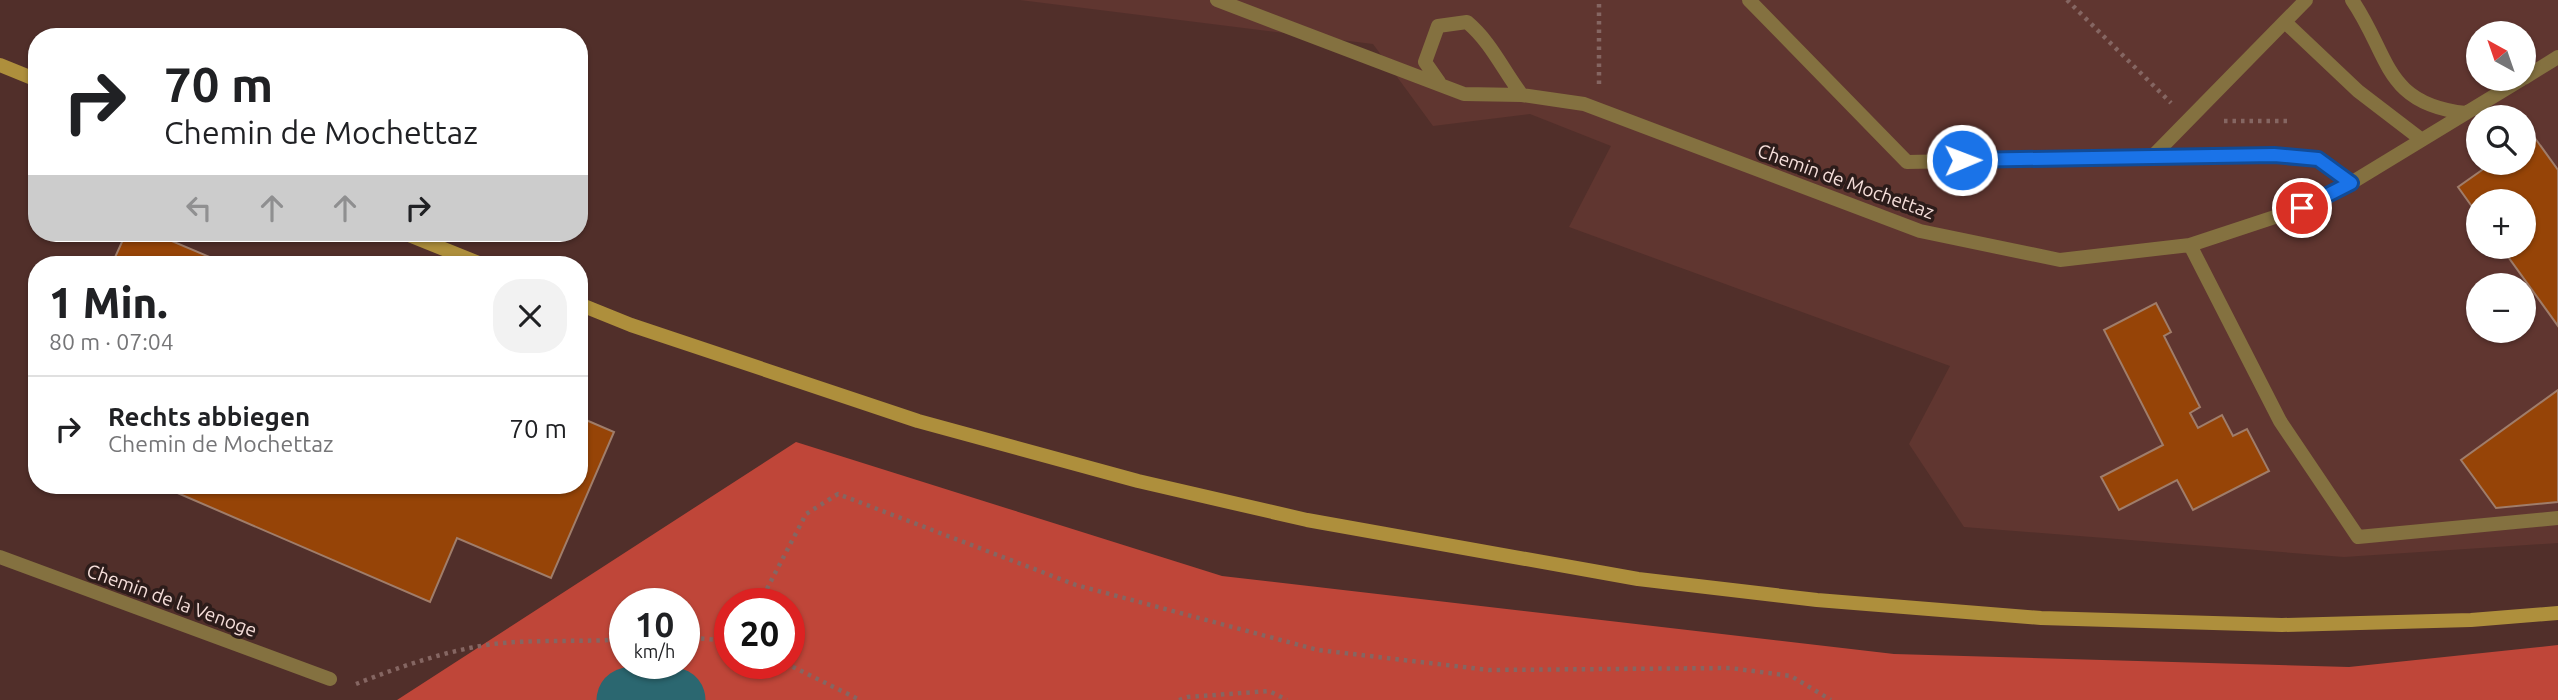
<!DOCTYPE html>
<html lang="de">
<head>
<meta charset="utf-8">
<style>
	:root { --surface:#fff; --page:#f2f2f2; --text:#202124; --muted:#757577; --line:#e0e0e0 }
	body { margin:0; font-family:Ubuntu,sans-serif; background:var(--page); color:var(--text); height:100vh; display:flex; flex-direction:column; font-size:26px; white-space:nowrap }
	* { box-sizing:border-box; margin:0 }
	p { font-size:23px; color:var(--muted) }
	.icon { flex:none; width:38px; height:38px; fill:none; stroke:currentColor; stroke-width:2; stroke-linecap:round; stroke-linejoin:round }
	.map { position:relative; flex:1; overflow:hidden }
	.sheet { position:absolute; left:28px; top:256px; width:560px; height:238px; display:flex; flex-direction:column; background:var(--surface); border-radius:28px; box-shadow:0 2px 5px #0004 }
	.sheet>* { flex:none }
	.hud { position:absolute; left:28px; top:28px; width:560px; height:214px; border-radius:28px; box-shadow:0 2px 5px #0004; background:#fff; color:var(--text); overflow:hidden }
	.needle { width:46px; rotate:320deg }
	.controls { position:absolute; left:2466px; top:21px; display:grid; gap:14px }
	.controls a { display:grid; place-items:center; width:70px; height:70px; border-radius:50%; background:var(--surface); box-shadow:0 2px 5px #0004; font-size:35px }
	.speed { position:absolute; left:609px; top:588px; display:flex; gap:14px; font-size:35px; font-weight:700; text-align:center }
	.speed>* { display:grid; place-content:center; width:91px; height:91px; border-radius:50%; background:var(--surface); box-shadow:0 2px 5px #0004; line-height:1 }
	.speed small { font-size:18px; font-weight:400 }
	.speed .limit { border:10px solid #d22; background:#fff; color:#111 }
	.pin { position:absolute; display:grid; place-items:center; width:60px; height:60px; color:#fff; margin:-30px; border:4px solid #fff; border-radius:50%; box-shadow:0 2px 7px #0007 }
	.me { position:absolute; width:77px; margin:-38px; rotate:89deg; stroke-linejoin:round; filter:drop-shadow(0 0 5px #0008) }
	.turn { display:flex; align-items:center; gap:24px; height:147px; padding:0 21px; font-size:32px }
	.turn .icon { width:91px; height:91px; stroke-width:2.5 }
	.turn b { display:block; font-size:49px; line-height:60px }
	.lanes { display:flex; align-items:center; height:66px; padding:0 21px; background:#0003; justify-content:center; gap:35px; direction:ltr }
	.lanes .off { opacity:.35 }
	.round { display:grid; place-items:center; flex:none; width:74px; height:74px; border-radius:28px; background:var(--page) }
	.head { display:flex; align-items:center; justify-content:space-between; height:119px; padding:0 21px }
	h1 { font-size:42px; font-weight:800; line-height:52px }
	ul { padding:0; list-style:none }
	li { display:flex; align-items:center; gap:21px; height:105px; padding:0 21px; border-top:2px solid var(--line) }
	li div { flex:1 }
	li b { display:block; font-size:26px }
	li em { font-style:normal }
	.map>svg:first-child { display:block }
</style>
</head>
<body>
<div class="map">
<svg width="2558" height="700" viewBox="0 0 2558 700">
	<rect width="100%" height="100%" fill="#512f2a"/>
	<path fill="#603630" fill-rule="evenodd" d="M1020 0H2558V543L2344 557 1964 527 1909 444 1950 366 1569 227 1611 146 1530 114 1433 126 1373 44ZM2478 33H2524V79H2478ZM2478 117H2524V163H2478ZM2478 201H2524V247H2478ZM2478 285H2524V331H2478Z"/>
	<path fill="#bf4639" fill-rule="evenodd" d="M796 442 1222 576 1894 654 2349 667 2558 645V700H397ZM625 604H684V663H625ZM730 604H789V663H730Z"/>
	<g fill="none" stroke-linecap="round" stroke-linejoin="round">
		<path stroke="#2b6770" stroke-width="65" d="M629 700 642 697 673 700"/>
	</g>
	<path fill="#964407" stroke="#a07d6a" stroke-width="2" d="M2532 134 2558 170V326L2501 247H2524V201H2478V215L2458 187 2492 163H2524V140Z
		M126 233H153L226 264H112Z
		M2156 303 2171 332 2164 336 2200 407 2190 413 2198 428 2222 415 2233 436 2247 429 2269 471 2193 510 2177 480 2119 510 2101 477 2163 445 2104 330Z
		M2558 390V502L2496 508 2461 460Z
		M579 417 614 432 551 578 457 538 430 602 159 485H579Z"/>
	<g fill="none" stroke-linecap="round" stroke-linejoin="round">
		<path stroke="#856662" stroke-width="4.5" stroke-dasharray="3.5 5" stroke-linecap="butt" d="M2067 0 2171 103
			M1599 84V0
			M2224 121H2288
			M759 604 806 514 838 494 1076 585 1318 650 1489 670 1730 668 1791 676 1831 700
			M684 637 730 641
			M785 663 860 700
			M356 684C404 665 464 644 517 642 553 640 588 642 625 639
			M1179 700 1187 697 1269 691 1287 700"/>
		<path stroke="#847140" stroke-width="14" d="M1217 0 1464 94 1522 95 1584 104 1920 231 2060 260 2190 245 2302 208 2351 183 2522 79
			M1749 0 1907 162 2274 155 2318 159 2351 183
			M2352 0C2390 55 2383 104 2466 113
			M2285 22 2358 91 2422 140
			M2524 78 2558 57
			M1439 82 1425 62 1438 26 1467 22C1491 42 1503 70 1522 95
			M2153 156 2306 0
			M2190 245 2280 421 2358 537 2558 518
			M0 557 330 679"/>
		<path stroke="#ae8f3c" stroke-width="14" d="M0 65 37 80
			M404 233 481 264
			M579 304 631 325 918 421 1138 481 1307 520 1638 579 1817 600 2041 618 2282 625 2471 620 2558 613"/>
	</g>
	<g fill="none" stroke-linecap="round" stroke-linejoin="round">
		<defs>
			<path id="route" d="M1962 160 2274 155 2318 159 2351 183 2302 208"/>
		</defs>
		<use href="#route" stroke="#114b97" stroke-width="18"/>
		<use href="#route" stroke="#1a73e8" stroke-width="12"/>
	</g>
	<g text-anchor="middle" dominant-baseline="central" stroke-width="7" stroke-linejoin="round" paint-order="stroke">
		<g font-size="19" fill="#f5deda" stroke="#2c1c1a">
			<text transform="translate(1846 181) rotate(20)">Chemin de Mochettaz</text>
			<text transform="translate(172 600) rotate(20)">Chemin de la Venoge</text>
		</g>
	</g>
</svg>
<div class="controls">
<a><svg class="needle" viewBox="-14 -14 28 28"><path d="M0-13l5 13h-10z" fill="#e53935"/><path d="M0 13l5-13h-10z" fill="#757577"/></svg></a>
<a><svg class="icon" aria-label="search" viewBox="0 0 24 24"><circle cx="10" cy="10" r="6"/><path d="M15 15l6 6"/></svg></a>
<a>+</a>
<a>−</a>
</div>
<div class="speed"><div>10<small>km/h</small></div><div class="limit">20</div></div>
<div class="pin" style="left:2302px;top:208px;background:#d93025"><svg class="icon" aria-label="arrive" viewBox="0 0 24 24"><path d="M6 21V4h12l-3 4 3 4H6"/></svg></div>
<svg class="me" style="left:1962px;top:160px" viewBox="-20 -20 40 40"><circle r="17" fill="#1a73e8" stroke="#fff" stroke-width="3"/><path d="M0-11L8 9 0 5-8 9z" fill="#fff"/></svg>
<div class="hud">
<div class="turn"><svg class="icon" aria-label="right" viewBox="0 0 24 24"><path d="M7 20v-9h11M14 6l5 5-5 5"/></svg><div><b>70 m</b>Chemin de Mochettaz</div></div>
<div class="lanes"><svg class="icon off" aria-label="left" viewBox="0 0 24 24"><path d="M17 20v-9H6M10 6l-5 5 5 5"/></svg><svg class="icon off" aria-label="ahead" viewBox="0 0 24 24"><path d="M12 20V5M6 11l6-6 6 6"/></svg><svg class="icon off" aria-label="ahead" viewBox="0 0 24 24"><path d="M12 20V5M6 11l6-6 6 6"/></svg><svg class="icon" aria-label="right" viewBox="0 0 24 24"><path d="M7 20v-9h11M14 6l5 5-5 5"/></svg></div>
</div>
<section class="sheet">
<div class="head"><div><h1>1 Min.</h1><p>80 m · 07:04</p></div><a class="round"><svg class="icon" aria-label="close" viewBox="0 0 24 24"><path d="M6 6l12 12M18 6L6 18"/></svg></a></div>
<ul>
<li><svg class="icon" aria-label="right" viewBox="0 0 24 24"><path d="M7 20v-9h11M14 6l5 5-5 5"/></svg><div><b>Rechts abbiegen</b><p>Chemin de Mochettaz</p></div><em>70 m</em></li>
</ul>
</section>
</div>
</body>
</html>
